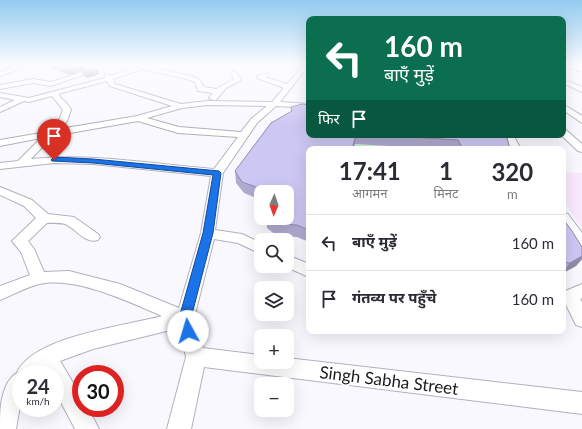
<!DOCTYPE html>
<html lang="hi">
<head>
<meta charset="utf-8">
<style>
	:root { --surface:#fff; --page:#f7f7f7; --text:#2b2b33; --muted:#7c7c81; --line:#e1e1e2 }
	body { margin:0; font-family:Lato,"Noto Sans Devanagari",sans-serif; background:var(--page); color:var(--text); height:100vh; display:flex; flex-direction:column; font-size:15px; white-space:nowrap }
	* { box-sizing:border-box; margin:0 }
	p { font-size:13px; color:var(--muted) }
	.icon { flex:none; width:22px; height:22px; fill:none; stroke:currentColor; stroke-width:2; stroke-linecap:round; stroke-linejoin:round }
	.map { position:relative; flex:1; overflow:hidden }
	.details { position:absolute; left:306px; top:146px; width:260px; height:188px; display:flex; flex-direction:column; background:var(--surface); border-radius:8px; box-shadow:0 4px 16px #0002 }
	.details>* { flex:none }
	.top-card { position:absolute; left:306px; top:16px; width:260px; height:122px; border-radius:8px; box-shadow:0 4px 16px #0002; background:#0b6e4f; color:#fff; overflow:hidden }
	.needle { width:26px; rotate:182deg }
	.fabs { position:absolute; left:254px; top:185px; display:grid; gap:8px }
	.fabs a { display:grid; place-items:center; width:40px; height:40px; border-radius:8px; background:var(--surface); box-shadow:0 4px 16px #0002; font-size:20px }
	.speed { position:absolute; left:12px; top:365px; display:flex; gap:8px; font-size:20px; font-weight:700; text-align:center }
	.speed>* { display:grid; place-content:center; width:52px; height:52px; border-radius:50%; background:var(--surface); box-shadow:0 4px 16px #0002; line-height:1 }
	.speed small { font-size:10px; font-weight:400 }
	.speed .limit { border:6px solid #d22; background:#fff; color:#111 }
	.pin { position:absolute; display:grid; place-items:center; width:34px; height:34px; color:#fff; margin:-41px -17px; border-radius:50% 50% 50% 0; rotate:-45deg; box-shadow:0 0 4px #0007 }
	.pin .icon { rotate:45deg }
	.me { position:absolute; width:44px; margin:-22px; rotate:354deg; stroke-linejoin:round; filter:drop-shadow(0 0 3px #0008) }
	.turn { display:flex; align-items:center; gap:14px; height:84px; padding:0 12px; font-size:18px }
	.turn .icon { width:52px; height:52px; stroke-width:2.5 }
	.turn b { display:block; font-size:28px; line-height:34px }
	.then { display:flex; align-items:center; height:38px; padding:0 12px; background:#0003; gap:8px; font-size:15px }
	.eta { display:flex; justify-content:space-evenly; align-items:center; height:68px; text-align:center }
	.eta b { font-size:24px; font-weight:700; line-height:28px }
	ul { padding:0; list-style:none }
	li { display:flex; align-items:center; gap:12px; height:56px; padding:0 12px; border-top:1px solid var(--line) }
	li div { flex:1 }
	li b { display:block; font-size:15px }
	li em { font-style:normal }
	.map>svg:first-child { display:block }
</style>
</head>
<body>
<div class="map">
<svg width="582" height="429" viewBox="0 0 582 429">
	<rect width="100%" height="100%" fill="#f9f8ff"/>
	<path fill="#f9e9fc" d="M563 172 582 173V228L563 200Z"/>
	<path fill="#c5f9cc" d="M355 144 437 149H354Z"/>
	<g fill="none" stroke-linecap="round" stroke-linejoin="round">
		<defs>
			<path id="minor" d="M20 65H30L0 76V72Z
				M141 65H151L149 67 191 76 200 80 204 87 216 89 234 79 231 73 234 71 236 72 241 80 226 88 216 100H213L209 98 213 93 198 91 195 82 187 79 142 69 113 79 115 84 181 104 207 101 272 102 284 88 257 78V76L269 73V75L265 77 287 84 304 65H309L280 102 309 104V108L276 106 257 123 223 173 215 230 242 234 261 243V254L238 243 214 239 194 318 203 348 261 355V362H287V358L582 392V414L204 367 191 429H167L186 357 179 328 93 349 60 361 81 396V408H88L99 429H75L55 391V374H46L44 371 41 374H21V400L16 429H0C0 411 0 397 8 382 11 378 13 375 17 373 33 336 126 326 162 316 129 302 76 276 40 284 26 287 13 295 0 300V286L30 275 21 252 12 241 36 218 24 206 0 195V187L32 200 48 214 74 217 98 234 100 237 98 240C85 244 77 230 67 225 62 222 53 223 47 223L28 241 34 249 44 272 69 271 120 284 179 308 201 233 211 176 93 164 54 163 0 169V163L18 161 41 138 0 146V140L47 132 59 120 63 110 52 96 29 102 24 101 0 112V107L15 100 0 97V93L29 98 105 78V74H109L111 76ZM107 81 110 86 172 106 137 116 60 129 67 121 71 110C69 104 62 100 58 94ZM207 105 267 106 251 119 241 132 179 127 147 118 182 108ZM138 121 178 133 238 137 214 169C154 164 92 153 31 159L53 136Z
				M198 65H205L206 66 203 68Z
				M89 70 94 71 51 86 33 83 0 89V85L33 79 51 82Z
				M563 81 570 82 582 87V92L567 85H563Z
				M563 104 582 116V123L563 110Z
				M563 129 566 130 582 144V152L578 151 561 135H563Z
				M503 135H513L521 149H511Z
				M563 213 568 214 582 233V248L577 247 563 227Z
				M287 255 309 264V277L284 266H287Z
				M582 284V298L580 299 582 302V327L576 325 566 305 563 306V292Z"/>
		</defs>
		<use href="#minor" stroke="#b2b0be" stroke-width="2"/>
		<use href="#minor" fill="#fff" fill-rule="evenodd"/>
		<path stroke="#7a797f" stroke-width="1.5" stroke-dasharray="3.5 3.5" stroke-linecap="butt" d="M563 66 582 73"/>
	</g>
	<path fill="#b0abd1" d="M50 65H83L84 66 86 69 69 75 51 68Z
		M82 72 99 74 87 78 83 76Z
		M291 107 309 135H502L510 149H437L355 144 309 149V242L297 237 277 236 267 228 266 218H287V192H261V200L244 193 236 183 235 171 291 112Z
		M563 219 582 247V259L576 266 563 273Z"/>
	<path fill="#908baa" d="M84 66 86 69 69 75 67 71Z
		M98 70 99 74 87 78 86 73Z
		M356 135 354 149H352Z
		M582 256V259L576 266 563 273V272L570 263Z"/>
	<path fill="#cdc7f3" stroke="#908baa" d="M53 65H83L84 66 67 71Z
		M93 68 98 70 86 73 82 72Z
		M302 104 309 105V135H356L352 149H309V230L297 225 276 224 268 218H287V192H270L242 182 235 171 271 123 292 111 291 107Z
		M380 135H502V136L507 138 510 149H463L458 140Z
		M563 219 572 231 582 247V256L570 263 563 262Z"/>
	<linearGradient id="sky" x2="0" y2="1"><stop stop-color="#93cbf0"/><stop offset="0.52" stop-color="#fcfcff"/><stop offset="1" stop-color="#fcfcff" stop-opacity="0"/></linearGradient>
	<rect width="582" height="125" fill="url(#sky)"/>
	<path fill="#1a73e8" stroke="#114b97" d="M54 157 93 159 219 171 221 173 213 233 191 318 195 331 193 335 188 337 184 335 179 318 203 233 213 175 93 163 52 161 51 160Z"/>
	<g text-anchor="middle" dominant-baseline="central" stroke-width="4" stroke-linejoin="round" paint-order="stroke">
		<g font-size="17" fill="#1a191e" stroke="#fff">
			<text transform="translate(389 380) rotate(7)">Singh Sabha Street</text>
		</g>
	</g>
</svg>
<div class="fabs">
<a><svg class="needle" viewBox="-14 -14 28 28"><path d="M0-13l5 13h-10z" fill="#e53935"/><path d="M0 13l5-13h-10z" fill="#7c7c81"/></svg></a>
<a><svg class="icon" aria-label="search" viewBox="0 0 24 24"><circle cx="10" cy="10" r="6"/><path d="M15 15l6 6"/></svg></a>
<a><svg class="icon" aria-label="layers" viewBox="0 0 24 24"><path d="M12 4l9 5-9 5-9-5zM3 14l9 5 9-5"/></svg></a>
<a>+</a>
<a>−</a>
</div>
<div class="speed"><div>24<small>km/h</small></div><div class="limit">30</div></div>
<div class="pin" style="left:54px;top:160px;background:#d93025"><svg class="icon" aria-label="arrive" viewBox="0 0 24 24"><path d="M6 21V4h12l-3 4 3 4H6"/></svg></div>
<svg class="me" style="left:188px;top:331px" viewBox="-20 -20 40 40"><circle r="19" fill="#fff"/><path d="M0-13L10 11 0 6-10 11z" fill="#1a73e8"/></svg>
<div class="top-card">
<div class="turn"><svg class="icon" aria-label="left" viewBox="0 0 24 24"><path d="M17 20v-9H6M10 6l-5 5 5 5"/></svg><div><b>160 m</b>बाएँ मुड़ें</div></div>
<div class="then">फिर<svg class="icon" aria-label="arrive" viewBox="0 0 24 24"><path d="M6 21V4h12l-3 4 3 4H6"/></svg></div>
</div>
<section class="details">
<div class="eta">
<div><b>17:41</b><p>आगमन</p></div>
<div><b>1</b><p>मिनट</p></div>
<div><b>320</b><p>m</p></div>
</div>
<ul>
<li><svg class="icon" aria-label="left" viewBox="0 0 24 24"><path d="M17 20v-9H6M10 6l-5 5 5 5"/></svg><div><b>बाएँ मुड़ें</b></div><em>160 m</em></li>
<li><svg class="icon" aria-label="arrive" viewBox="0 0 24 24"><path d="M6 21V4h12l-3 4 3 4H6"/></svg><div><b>गंतव्य पर पहुँचे</b></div><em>160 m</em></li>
</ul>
</section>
</div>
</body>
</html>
